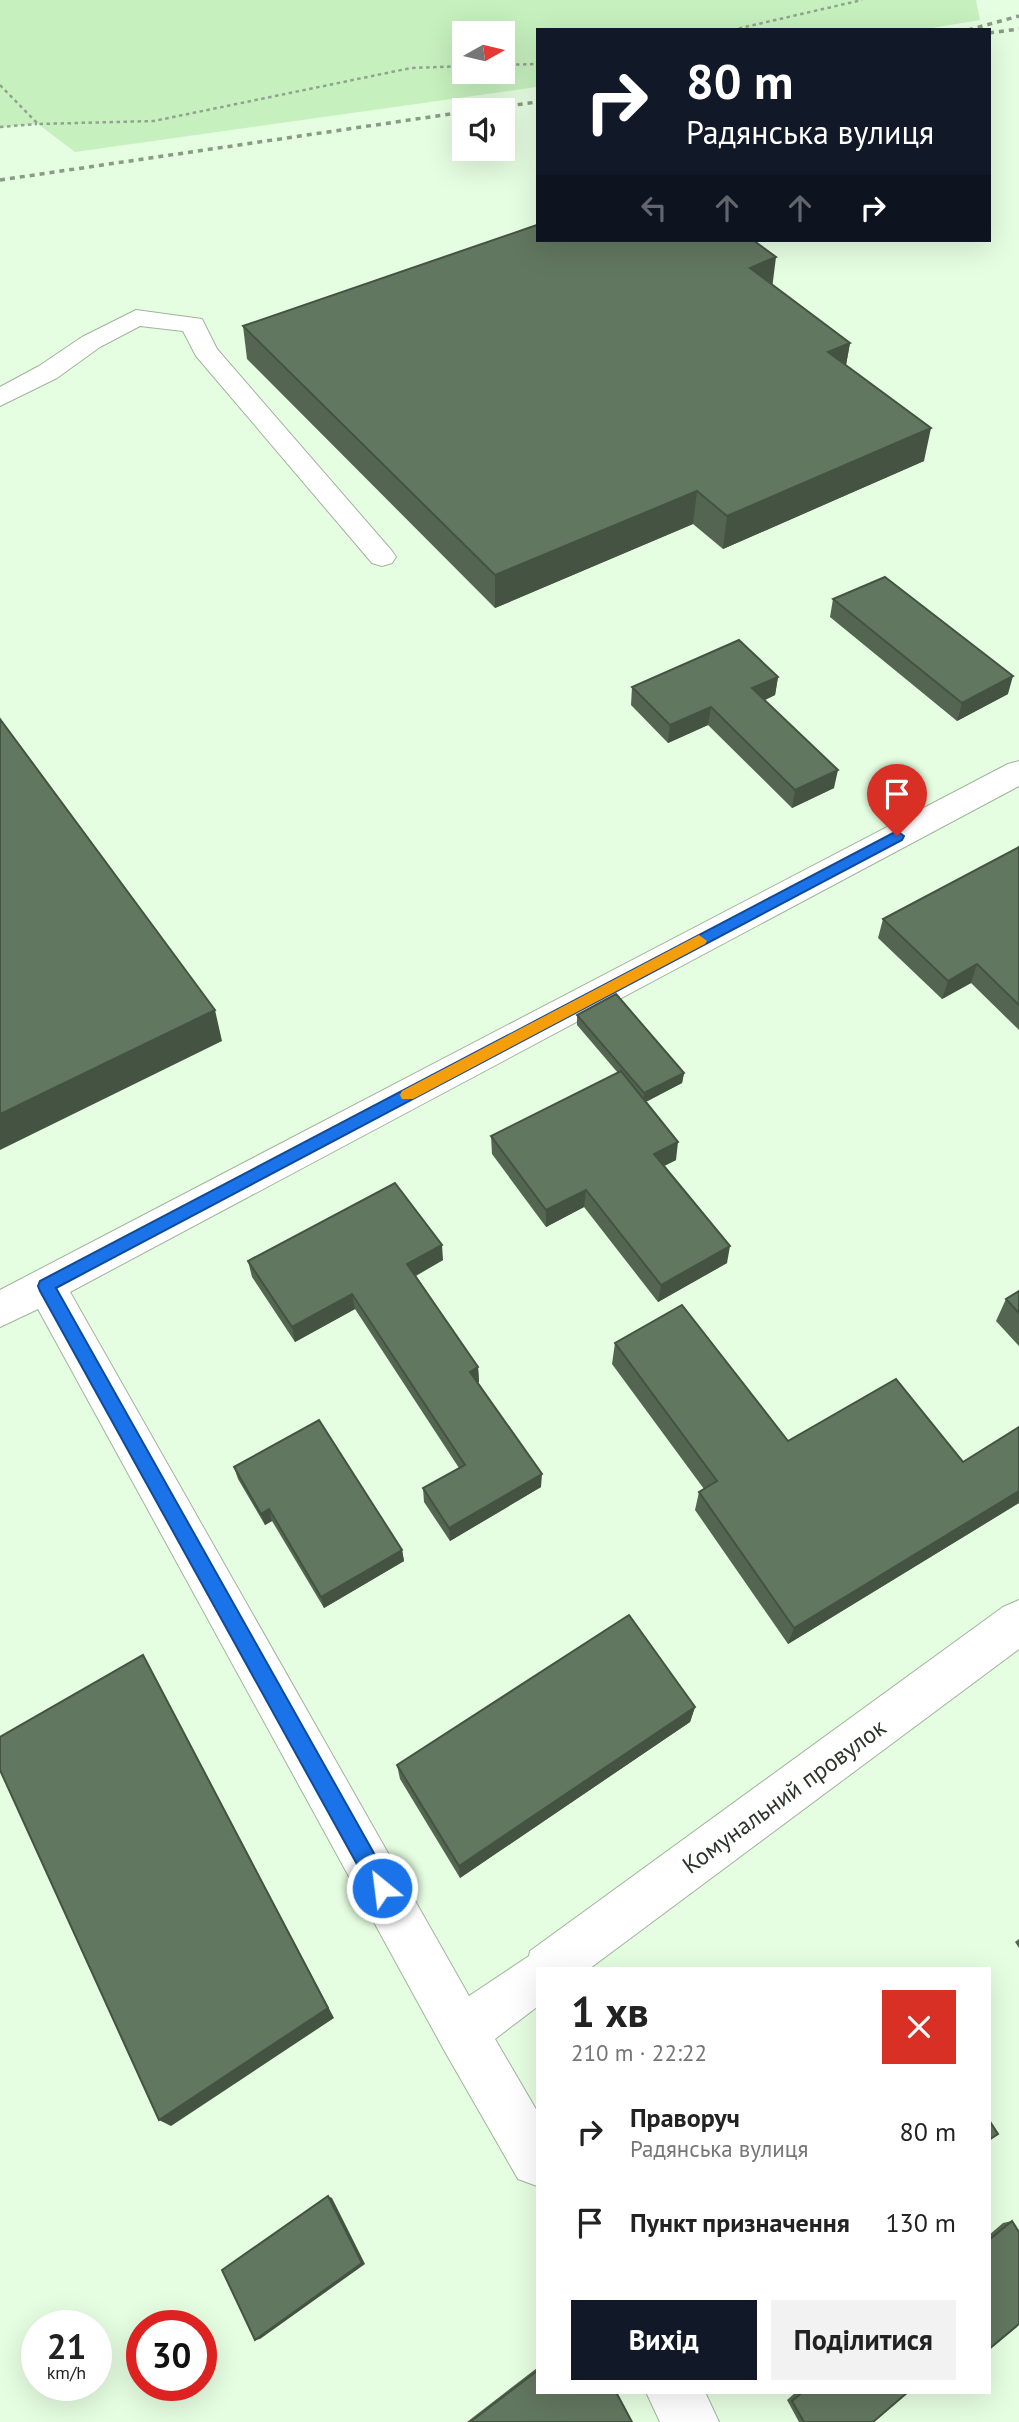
<!DOCTYPE html>
<html lang="uk">
<head>
<meta charset="utf-8">
<style>
	:root { --surface:#fff; --page:#f2f2f2; --text:#222; --muted:#767676; --accent:#111827 }
	body { margin:0; font-family:"PT Sans",sans-serif; background:var(--page); color:var(--text); height:100vh; display:flex; flex-direction:column; font-size:26px; white-space:nowrap }
	* { box-sizing:border-box; margin:0 }
	p { font-size:23px; color:var(--muted) }
	.icon { flex:none; width:38px; height:38px; fill:none; stroke:currentColor; stroke-width:2; stroke-linecap:round; stroke-linejoin:round }
	.map { position:relative; flex:1; overflow:hidden }
	.panel { position:absolute; left:536px; top:1967px; width:455px; height:427px; display:flex; flex-direction:column; background:var(--surface); border-radius:0px; box-shadow:0 7px 28px #0002 }
	.panel>* { flex:none }
	.guide { position:absolute; left:536px; top:28px; width:455px; height:214px; border-radius:0px; box-shadow:0 7px 28px #0002; background:#111827; color:#fff; overflow:hidden }
	.needle { width:46px; rotate:82deg }
	.tools { position:absolute; left:452px; top:21px; display:grid; gap:14px }
	.tools a { display:grid; place-items:center; width:63px; height:63px; border-radius:0px; background:var(--surface); box-shadow:0 7px 28px #0002; font-size:35px }
	.speed { position:absolute; left:21px; top:2310px; display:flex; gap:14px; font-size:35px; font-weight:700; text-align:center }
	.speed>* { display:grid; place-content:center; width:91px; height:91px; border-radius:50%; background:var(--surface); box-shadow:0 7px 28px #0002; line-height:1 }
	.speed small { font-size:18px; font-weight:400 }
	.speed .limit { border:10px solid #d22; background:#fff; color:#111 }
	.pin { position:absolute; display:grid; place-items:center; width:60px; height:60px; color:#fff; margin:-72px -30px; border-radius:50% 50% 50% 0; rotate:-45deg; box-shadow:0 0 7px #0007 }
	.pin .icon { rotate:45deg }
	.me { position:absolute; width:77px; margin:-38px; rotate:331deg; stroke-linejoin:round; filter:drop-shadow(0 0 5px #0008) }
	.turn { display:flex; align-items:center; gap:24px; height:147px; padding:0 35px; font-size:32px }
	.turn .icon { width:91px; height:91px; stroke-width:2.5 }
	.turn b { display:block; font-size:49px; line-height:60px }
	.lanes { display:flex; align-items:center; height:66px; padding:0 35px; background:#0003; justify-content:center; gap:35px; direction:ltr }
	.lanes .off { opacity:.35 }
	.round { display:grid; place-items:center; flex:none; width:74px; height:74px; border-radius:0px; background:var(--page) }
	.summary { display:flex; align-items:center; justify-content:space-between; height:119px; padding:0 35px }
	h1 { font-size:42px; font-weight:700; line-height:52px }
	.button { display:flex; gap:14px; margin-top:auto; padding:14px 35px }
	.button a { flex:1; height:80px; border-radius:0px; background:var(--accent); color:#fff; font-size:28px; font-weight:700; line-height:80px; text-align:center }
	.button a+a { background:var(--page); color:var(--text) }
	ul { padding:0; list-style:none }
	li { display:flex; align-items:center; gap:21px; height:91px; padding:0 35px }
	li div { flex:1 }
	li b { display:block; font-size:26px }
	li em { font-style:normal }
	.map>svg:first-child { display:block }
</style>
</head>
<body>
<div class="map">
<svg width="1019" height="2422" viewBox="0 0 1019 2422">
	<rect width="100%" height="100%" fill="#e5fde1"/>
	<path fill="#c6f0be" fill-rule="evenodd" d="M0 0H976L980 20 920 30H537V87L75 152 38 124 0 127ZM464 33H502V72H464Z"/>
	<g fill="none" stroke-linecap="round" stroke-linejoin="round">
		<defs>
			<path id="minor" d="M136 310 202 319 217 349 392 551 396 557 392 563 382 566 372 563 196 356 183 331 140 326 100 347 57 378 0 406V387L39 366 82 337Z
				M1019 761V786L70 1292 469 1996 529 1956 530 1951 1003 1607 1019 1600V1649L589 1969H537V2007L495 2039 537 2111V2186L518 2179 444 2050 38 1309 0 1327V1290L1008 764Z
				M646 2392H705L719 2422H660Z"/>
		</defs>
		<use href="#minor" stroke="#9fb59b" stroke-width="2"/>
		<path stroke="#91a28f" stroke-width="2.5" stroke-dasharray="3.5 3.5" stroke-linecap="butt" d="M732 30 862 0
			M502 65 537 64
			M0 85 38 124 154 121 411 68 464 66
			M0 127 37 124"/>
		<use href="#minor" fill="#fff" fill-rule="evenodd"/>
		<path stroke="#8a9a87" stroke-width="3.5" stroke-dasharray="5 5" stroke-linecap="butt" d="M968 30 1019 16
			M989 33 1019 29
			M478 110 537 102
			M0 180 464 112"/>
	</g>
	<path fill="#546652" d="M772 285 850 343 846 365 924 461 723 549 693 524 495 608 247 359 243 326Z
		M833 599 1008 694 957 721 830 617Z
		M778 677 775 695 765 700 834 788 792 808 708 725 668 743 631 705 632 687Z
		M1019 847V1030L971 983 942 999 878 938 883 919Z
		M577 1015 684 1073 682 1083 646 1102 676 1160 664 1166 727 1263 658 1302 584 1207 546 1227 492 1154 491 1136 618 1073 577 1025Z
		M443 1260 416 1276 478 1367 479 1382H478L541 1487 450 1541 424 1502 423 1488 459 1468 355 1309 295 1342 252 1277 248 1261Z
		M1019 1291V1346L996 1321 1006 1299Z
		M615 1343 788 1441 963 1462 1019 1427V1503L788 1644 695 1510 699 1492 704 1489 612 1364Z
		M234 1467 402 1550 404 1561 324 1608 272 1521 265 1525 238 1479Z
		M695 1707 690 1722 460 1878 400 1779 397 1765Z
		M1019 1939V1948L1015 1942Z
		M1012 2221 989 2349V2235L1003 2223Z
		M537 2368V2392L632 2422H467Z
		M796 2392H908L873 2422H799L787 2400Z"/>
	<path fill="#455342" d="M776 257 772 289 750 268Z
		M850 343 844 376 828 352Z
		M931 428 924 461 723 549 727 516Z
		M697 491 693 524 495 608V575Z
		M1013 676 1008 694 957 721 962 703Z
		M778 677 775 695 750 707 752 688Z
		M711 707 708 725 668 743 670 725Z
		M838 770 834 788 792 808 795 790Z
		M977 964 971 983 942 999 948 981Z
		M215 1010 222 1041 0 1150V1114Z
		M684 1073 682 1083 643 1103 644 1093Z
		M678 1142 676 1160 652 1172 654 1154Z
		M586 1190 584 1207 546 1227V1210Z
		M442 1245 443 1260 409 1279 407 1264Z
		M730 1246 727 1263 658 1302 661 1285Z
		M352 1294 355 1309 295 1342 292 1327Z
		M478 1367 479 1382 471 1386 470 1372Z
		M542 1474 541 1487 450 1541 449 1528Z
		M1019 1491V1503L788 1644 794 1628Z
		M269 1509 272 1521 265 1525 261 1514Z
		M402 1550 404 1561 324 1608 321 1597Z
		M143 1655 334 2018 171 2126 159 2120Z
		M695 1707 690 1722 460 1878 459 1866Z
		M328 2196 332 2198 365 2264 260 2339 255 2340Z"/>
	<path fill="#62775f" stroke="#455342" stroke-width="2" d="M537 225V240H753L776 257 750 268 850 343 828 352 931 428 727 516 697 491 495 575 243 326Z
		M885 577 1013 676 962 703 833 599Z
		M739 640 778 677 752 688 838 770 795 790 711 707 670 725 632 687Z
		M0 719 215 1010 0 1114Z
		M1019 847V1005L977 964 948 981 883 919Z
		M616 994 684 1073 644 1093 577 1015Z
		M621 1071 678 1142 654 1154 730 1246 661 1285 586 1190 546 1210 491 1136Z
		M395 1183 442 1245 407 1264 478 1367 470 1372 542 1474 449 1528 423 1488 465 1465 352 1294 292 1327 248 1261Z
		M1019 1291V1313L1006 1299Z
		M682 1305 788 1441 896 1379 963 1462 1019 1427V1491L794 1628 699 1492 717 1481 615 1343Z
		M319 1420 402 1550 321 1597 269 1509 261 1514 234 1467Z
		M629 1615 695 1707 459 1866 397 1765Z
		M143 1655 328 2008 159 2120 0 1770V1737Z
		M989 2120 998 2134 989 2140Z
		M328 2196 362 2263 255 2340 222 2270Z
		M1012 2221 1019 2232V2324L989 2349V2240Z
		M537 2371V2392H616L632 2422H470Z
		M803 2392H908L873 2422H804L792 2401Z"/>
	<path fill="#1a73e8" stroke="#114b97" stroke-width="2" d="M897 831 904 836 902 840 56 1288 389 1880 392 1888 389 1895 382 1898 374 1895 40 1291 38 1286 40 1281Z"/>
	<path fill="#f59e0b" d="M699 935 707 941 705 944 413 1099H402L400 1095 402 1091Z"/>
	<g text-anchor="middle" dominant-baseline="central" stroke-width="7" stroke-linejoin="round" paint-order="stroke">
		<g font-size="24" fill="#2c352b" stroke="#fff">
			<text transform="translate(784 1796) rotate(-36)">Комунальний провулок</text>
		</g>
	</g>
</svg>
<div class="tools">
<a><svg class="needle" viewBox="-14 -14 28 28"><path d="M0-13l5 13h-10z" fill="#e53935"/><path d="M0 13l5-13h-10z" fill="#767676"/></svg></a>
<a><svg class="icon" aria-label="sound" viewBox="0 0 24 24"><path d="M4 9h4l5-4v14l-5-4H4zM17 9q2 3 0 6"/></svg></a>
</div>
<div class="speed"><div>21<small>km/h</small></div><div class="limit">30</div></div>
<div class="pin" style="left:897px;top:836px;background:#d93025"><svg class="icon" aria-label="arrive" viewBox="0 0 24 24"><path d="M6 21V4h12l-3 4 3 4H6"/></svg></div>
<svg class="me" style="left:382px;top:1888px" viewBox="-20 -20 40 40"><circle r="17" fill="#1a73e8" stroke="#fff" stroke-width="3"/><path d="M0-11L8 9 0 5-8 9z" fill="#fff"/></svg>
<div class="guide">
<div class="turn"><svg class="icon" aria-label="right" viewBox="0 0 24 24"><path d="M7 20v-9h11M14 6l5 5-5 5"/></svg><div><b>80 m</b>Радянська вулиця</div></div>
<div class="lanes"><svg class="icon off" aria-label="left" viewBox="0 0 24 24"><path d="M17 20v-9H6M10 6l-5 5 5 5"/></svg><svg class="icon off" aria-label="ahead" viewBox="0 0 24 24"><path d="M12 20V5M6 11l6-6 6 6"/></svg><svg class="icon off" aria-label="ahead" viewBox="0 0 24 24"><path d="M12 20V5M6 11l6-6 6 6"/></svg><svg class="icon" aria-label="right" viewBox="0 0 24 24"><path d="M7 20v-9h11M14 6l5 5-5 5"/></svg></div>
</div>
<section class="panel">
<div class="summary"><div><h1>1 хв</h1><p>210 m · 22:22</p></div><a class="round" style="background:#d93025;color:#fff"><svg class="icon" aria-label="close" viewBox="0 0 24 24"><path d="M6 6l12 12M18 6L6 18"/></svg></a></div>
<ul>
<li><svg class="icon" aria-label="right" viewBox="0 0 24 24"><path d="M7 20v-9h11M14 6l5 5-5 5"/></svg><div><b>Праворуч</b><p>Радянська вулиця</p></div><em>80 m</em></li>
<li><svg class="icon" aria-label="arrive" viewBox="0 0 24 24"><path d="M6 21V4h12l-3 4 3 4H6"/></svg><div><b>Пункт призначення</b></div><em>130 m</em></li>
</ul>
<div class="button"><a>Вихід</a><a>Поділитися</a></div>
</section>
</div>
</body>
</html>
